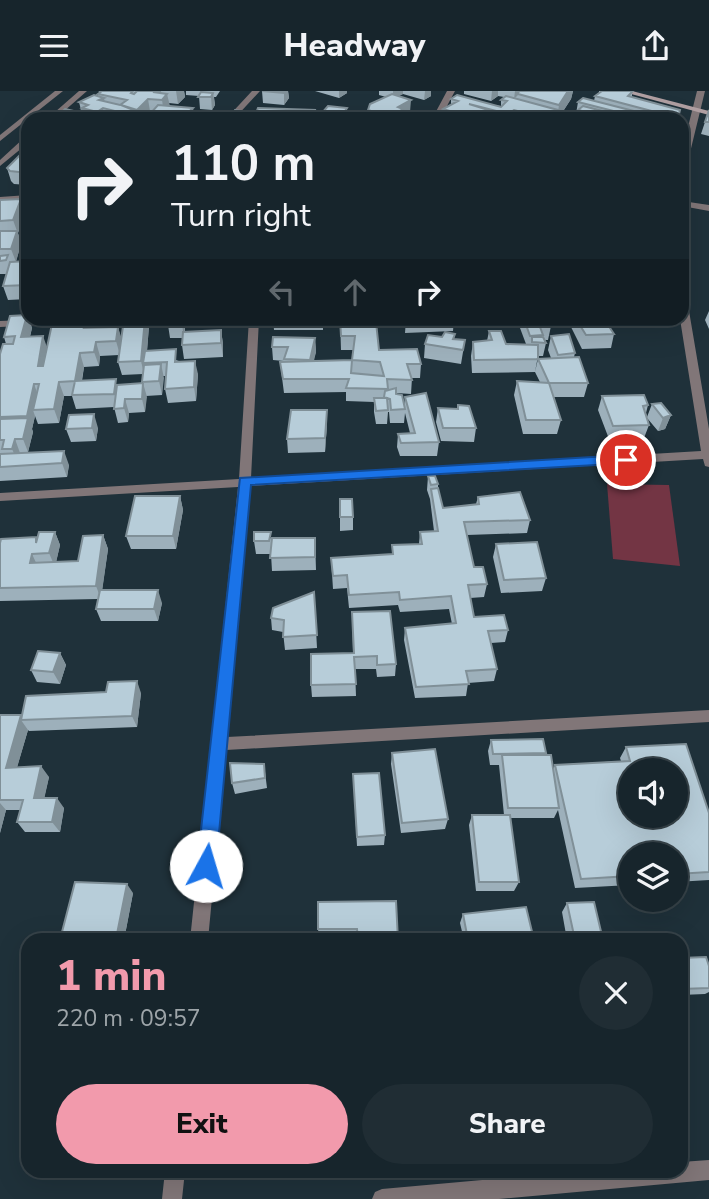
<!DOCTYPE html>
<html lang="en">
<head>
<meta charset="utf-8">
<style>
	:root { --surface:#17252c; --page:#202d34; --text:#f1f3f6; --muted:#9ea5a9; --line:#364248; --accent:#f29aac }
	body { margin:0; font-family:"Nunito Sans",sans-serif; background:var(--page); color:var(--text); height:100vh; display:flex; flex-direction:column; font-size:26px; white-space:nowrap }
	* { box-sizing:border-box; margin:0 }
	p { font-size:23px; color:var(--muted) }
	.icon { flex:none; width:38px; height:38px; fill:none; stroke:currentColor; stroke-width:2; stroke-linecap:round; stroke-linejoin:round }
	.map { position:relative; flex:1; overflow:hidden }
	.details { position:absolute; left:21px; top:842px; width:667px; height:245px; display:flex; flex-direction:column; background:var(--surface); border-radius:21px; box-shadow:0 7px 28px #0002,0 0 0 2px var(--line) }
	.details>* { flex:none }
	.guide { position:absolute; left:21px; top:21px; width:668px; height:214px; border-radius:21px; box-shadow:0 7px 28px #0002,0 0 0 2px var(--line); background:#17252c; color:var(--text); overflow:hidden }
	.buttons { position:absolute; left:618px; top:667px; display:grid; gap:14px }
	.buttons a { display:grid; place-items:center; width:70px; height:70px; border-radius:50%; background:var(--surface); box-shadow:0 7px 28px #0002,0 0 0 2px var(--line); font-size:35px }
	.pin { position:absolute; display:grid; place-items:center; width:60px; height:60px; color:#fff; margin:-30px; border:4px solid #fff; border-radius:50%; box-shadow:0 2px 7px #0007 }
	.me { position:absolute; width:77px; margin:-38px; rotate:6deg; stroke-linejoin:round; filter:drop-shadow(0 0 5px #0008) }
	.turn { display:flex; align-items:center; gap:24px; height:147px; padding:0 35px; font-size:32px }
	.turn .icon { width:91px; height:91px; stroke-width:2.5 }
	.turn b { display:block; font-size:49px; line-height:60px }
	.lanes { display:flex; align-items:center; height:66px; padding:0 35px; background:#0003; justify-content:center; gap:35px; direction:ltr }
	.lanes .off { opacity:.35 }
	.round { display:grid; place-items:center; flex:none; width:74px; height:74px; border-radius:37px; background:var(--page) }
	.overview { display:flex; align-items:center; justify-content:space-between; height:119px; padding:0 35px }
	h1 { font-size:42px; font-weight:800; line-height:52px; color:var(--accent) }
	.primary-button { display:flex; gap:14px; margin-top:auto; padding:14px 35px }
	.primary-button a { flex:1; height:80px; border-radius:42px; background:var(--accent); color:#111; font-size:28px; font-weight:800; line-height:80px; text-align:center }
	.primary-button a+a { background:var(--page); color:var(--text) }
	header { display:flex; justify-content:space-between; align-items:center; height:91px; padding:0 35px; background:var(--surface); font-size:32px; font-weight:800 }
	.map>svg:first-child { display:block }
</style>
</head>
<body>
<header><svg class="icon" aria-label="menu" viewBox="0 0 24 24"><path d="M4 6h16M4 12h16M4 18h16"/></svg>Headway<svg class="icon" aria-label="share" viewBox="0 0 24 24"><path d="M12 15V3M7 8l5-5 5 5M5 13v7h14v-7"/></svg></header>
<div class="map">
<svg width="709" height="1108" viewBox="0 0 709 1108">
	<rect width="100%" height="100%" fill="#1f313a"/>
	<path fill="#733544" d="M607 393 669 394 680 475 613 468Z"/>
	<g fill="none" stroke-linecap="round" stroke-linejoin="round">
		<path fill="#817678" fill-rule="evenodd" d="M55 0H63L0 50V44Z
			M79 0H87L55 28H47Z
			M252 0H260L234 28H226Z
			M447 0H455L440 28H432Z
			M697 0H705L686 78 682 80V60Z
			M25 46H28V52L0 75V69Z
			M28 104V110L0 112V106Z
			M682 110 709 114V120L682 115Z
			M682 205 687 208 709 338V376L705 375 703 368 250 395 227 646 709 619V631L226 659 208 849H190L238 396 0 410V402L239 388 249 228H259L251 387 701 360 680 228H682Z
			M54 228H112L107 231 0 236V230Z
			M709 1069V1089L499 1108H372L375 1101 382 1098 584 1080H681V1071Z
			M165 1080H185L182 1108H162Z"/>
		<path fill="#b09fa2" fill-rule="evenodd" d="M620 0H632L709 20V24Z"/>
	</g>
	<path fill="#9db0bb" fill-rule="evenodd" d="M98 0H184L185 6 178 13 169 12V15L193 17 194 28H148V25L152 20H150L143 28H62L61 22 78 21 81 19 79 11 98 5V3L100 1Z
		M186 0H220L216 6H214L215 14 212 19 200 18 199 5 186 4Z
		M262 0H288L289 7 284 14 263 12Z
		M315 0H347V2L339 7Z
		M379 0H431V5L424 9 403 3 398 5 410 21 403 26V28H368V19L386 6 379 4Z
		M464 0H573L571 8 558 28H443V18L451 14V8L501 15V9L504 6 498 5 491 10 464 3Z
		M599 0H632V6L680 19 678 28H576L577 23H576L578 11 594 10 595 5 599 2Z
		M328 15 347 28H321V23Z
		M709 19V45L701 43Z
		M256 22 315 25H317V28H232V23Z
		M28 61V94L14 93 11 90 7 77Z
		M0 109 24 118 28 111V130L25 122 18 142 21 153 16 170H28V208L8 209 3 195 6 183H0Z
		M709 220V238L705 229Z
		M27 224 32 237 30 246 47 256 87 237 118 236 121 248 149 235 147 260 179 270 198 283 196 310 168 312 165 298 166 285H163L162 304 146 305 145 321 129 322 128 331 118 332 114 316 76 318 72 305H64L59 332 38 333 35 325 32 338 33 341 28 361 69 374 67 386 0 390V263L6 253 4 246ZM119 264 118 271 122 284 143 283V292L118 294 82 290 84 276 99 275 100 265Z
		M168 228 185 235V241L221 239 223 253V266L184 268 182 254V247H170L168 234Z
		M273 228H323V239H274Z
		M340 228 362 231 379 259 421 273 420 287H412L411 303 396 302V303L404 315 405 306 439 351 437 365H400L397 356 398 343 410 342 405 322 404 332H390L389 321H388L387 333H376L374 321V311L346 310V301L284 302 280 271H284V270L273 269 272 256 315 247 316 261 313 270 352 269 353 259H341Z
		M406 228H454L453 240 405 242Z
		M492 228H556L555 231H549L551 235 548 249H544L546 252 543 265H538L535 281 472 282 471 265 473 251 487 250 489 240 506 253H526L517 229 492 231Z
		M571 228H604L614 243 611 257 582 258 570 234Z
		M455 243 454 248 465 249 461 273 424 267 425 253 442 246Z
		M551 245 575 262 574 266 588 292 584 306H554L561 329 557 343H523L514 304 517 290 540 291 535 281 538 268 551 267 548 259Z
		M602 305 648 314 646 322 647 326 652 313 671 324 665 338 658 340 647 327 649 334 644 347 609 348 598 319Z
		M458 314 476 337 474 351 441 350 436 331 438 317 458 318Z
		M327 319V332L325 361 288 362 287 348Z
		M98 337 96 350 71 351 66 338Z
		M428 385 438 393V397L443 417 476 413 478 406 530 429 527 442 467 444 474 476 487 493 484 506 470 507 474 526 508 539 505 551 491 552 497 578 494 590 468 592 466 605 415 607 404 549 405 537 452 533 449 518 400 521 398 514 349 517 347 497 333 498 331 467 392 463V454L419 453 420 441 434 440 430 408 427 399Z
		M180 405 183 419 176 458H131L126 445Z
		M340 408 353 426V439L340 440Z
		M55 441 60 454 56 471 78 470 103 444 108 458 102 499 162 512 158 530H101L96 518 98 508 0 510V452L36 446 37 448Z
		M272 447H315L316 479 272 480 271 463H256L254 450Z
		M496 453 546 487 542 500 501 502 493 466Z
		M314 501 317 557 285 559 283 541 272 539 271 527Z
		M352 521 396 573 395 585 377 586 376 578H355L356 605 312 606 311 594 353 562Z
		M60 562 66 574 60 593 37 591 31 579Z
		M141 602 137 636 29 640 28 639 17 676 49 686 44 707 64 717 60 741H25L17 731 20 719H6L0 742V624L22 625Z
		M491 649 546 662 545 664 553 679 555 674 621 670 620 667 626 656 709 722V789L676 791V763H630V794L575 797 558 719 554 727H510L519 791 514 800H476L469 734 472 724H504L499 674H490L488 660Z
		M392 662 448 728 445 738 401 742 391 673Z
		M264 673 267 697 235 703 232 692Z
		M353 683 385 744 384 754 357 755Z
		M133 802 124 849H70L62 841Z
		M396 810 357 846H319L318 838Z
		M567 812 603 849H567L562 821Z
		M463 823 534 849H464L460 832Z
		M681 867 709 875V901L705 903 681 904Z"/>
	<path fill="#809098" d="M156 0H161L162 9 167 3 170 15 164 22 162 9 153 1Z
		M176 0H184L185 6 178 13Z
		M285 0H288L289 7 284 14V2Z
		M339 0H347V2L339 7Z
		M393 0H403V3L393 8Z
		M425 0H431V5L424 9Z
		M492 0H498V5L491 10Z
		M515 0H522L514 8Z
		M567 0H573L571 8 558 28H557L559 14Z
		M213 2 215 14 212 19 211 6Z
		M104 7 106 18 103 17 105 28H98L97 21 99 9Z
		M148 8 150 20 143 28H139L137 19Z
		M411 9 410 21 403 26V28H389V26L398 16Z
		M193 17 194 28H181Z
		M347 17V28H341V26Z
		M514 19 512 28H507L508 23Z
		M136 20 138 28H132L131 24Z
		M498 22V28H491Z
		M21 108 25 121 18 142 21 153 16 171 11 158 17 140 13 129Z
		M27 224 32 237 26 260 21 246Z
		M145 228H147L149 235 146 272H143L145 279 144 283 141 270Z
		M182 228H184L185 235 184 247 182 233Z
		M118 236 122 249 120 264 116 250Z
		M221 239 223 253V266L221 252Z
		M43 245 48 259 43 289 38 275Z
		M315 247 316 261 311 283 310 269Z
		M96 251 100 265 99 275 94 261Z
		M80 262 84 276 79 304 75 290Z
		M195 270 198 283 196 310 194 296Z
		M161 273 164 287 162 304 159 290Z
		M59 291 64 305 59 332 54 318Z
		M143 292 147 306 145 321 142 308Z
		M34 293 39 307 33 319 35 325 32 338 33 341 28 361 23 348 28 328 27 325Z
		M125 308 129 322 128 331 124 317Z
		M327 319V332L325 361V347Z
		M94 323 98 337 96 350 92 337Z
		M671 324 665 338 658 340 663 327Z
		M15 348 20 362 18 371 12 358Z
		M64 360 69 374 67 386 62 372Z
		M180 405 183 419 176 458 173 445Z
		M55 441 60 454 55 476 49 462Z
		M103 444 108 458 101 508 96 495Z
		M32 463 38 476 30 472Z
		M158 499 162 512 158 530 154 518Z
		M60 562 66 574 60 593 53 581Z
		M137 590 141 602 137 636 132 625Z
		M21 624 24 629H21L28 639 14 687 6 677Z
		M41 675 49 686 42 718 34 707Z
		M57 707 64 717 60 741 52 731Z
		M0 712 6 719 0 742Z
		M127 793 133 802 124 849H122L117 843Z"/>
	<path fill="#b7cdd9" stroke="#809098" stroke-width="2" fill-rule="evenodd" d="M102 0H133L131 2 134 3 137 0H156L153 1 167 3 162 9 148 8 137 19 121 14 136 20 131 24 103 17 97 21 82 17 88 14 79 11 94 4 104 7 99 9 120 14 127 9 98 3Z
		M262 0H285L284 2Z
		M519 0H568L559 14 518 3Z
		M602 0H633L628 5 680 19 678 27 595 5Z
		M201 1 213 2 211 6H198Z
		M392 3 411 9 398 16 403 18 389 26 368 19 370 13Z
		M457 4 501 16 507 10 501 9 506 5 558 19 553 28H525L530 23 514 19 508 23 469 13 498 22 491 28H476L443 18 458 10 451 8Z
		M583 7 665 28H645L578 11Z
		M158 14 193 17 181 28H152L153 26 148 25Z
		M328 15 347 17 341 26 321 23Z
		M583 15 634 28H613L578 19Z
		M258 17 315 19 314 24 317 25 316 28H300L303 24 262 22 258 26 232 23 235 19 256 22Z
		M65 18 78 21 82 19 114 27 112 28H86L61 22Z
		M709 19V31H705Z
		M23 61H28V82L10 80 7 77Z
		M21 108 13 129 0 130V109Z
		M28 111V120L24 119 23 112Z
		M0 140H17L11 158H0Z
		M8 164 6 169 0 170V165Z
		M28 170V194L3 195 10 171Z
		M27 224 21 246 43 245 38 275H43L52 233 86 232 84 237 118 236 116 250 96 251 94 261 80 262 75 290 59 291 54 318 33 319 39 293H34L27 325 0 326V263L3 253H13L15 245 4 246 10 225Z
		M124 228H145L141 270 118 271Z
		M168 228H182V233L168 234Z
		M340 228H362V231H376L379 259 417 258 421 273H407L412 289 387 288 388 298 346 297 349 288H283L280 271 352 269 355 245H341ZM352 269 380 271 384 285 351 282Z
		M524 228H548L551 235 540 236 543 244 530 245Z
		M576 228H604L614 243 586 244Z
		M221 239V252L182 254 183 241Z
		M489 240H501L506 253 538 254V268L474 269 473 251 492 249Z
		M445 241 455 243 453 248 465 249 463 259 425 253 428 244 442 246Z
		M569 243 575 262 558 264 551 245Z
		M273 246 315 247 310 269 284 268 288 256H272Z
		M532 246H543L546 252 532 251Z
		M176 258 175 271 195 270 194 296 165 298 167 271 143 272 145 260Z
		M579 266 588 292H549L538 268Z
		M161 273 159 290 142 291 144 274Z
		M116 288 114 303 72 304 75 290Z
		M517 290 549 292 561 329H526Z
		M143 292 142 308H125L124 317 114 318 117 294Z
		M396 297V303L402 304 405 318 391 319 390 308 384 306 385 300Z
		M426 302 439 351 401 352 398 343 415 342 405 306Z
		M644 304 648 314 643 315 649 334 613 335 602 305Z
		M374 307H387L388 319 376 320Z
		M661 312 671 324 663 327 652 313Z
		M458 314 469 315 476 337H443L438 317 458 318Z
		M291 319H327L325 347 287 348Z
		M94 323 92 337 66 338 69 324Z
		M28 327 23 348H15L12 358H2L4 349H0V328Z
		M64 360 62 372 0 376V363Z
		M428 385H435L438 393 431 394Z
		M438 397 443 417 479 413 478 406 520 401 530 429 464 431 474 476H483L487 493 468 494 474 526 504 524 508 539 488 540 497 578 466 580 469 593 416 596 405 537 456 532 451 505 400 509 399 501 349 504 347 484 333 485 331 467 393 463 392 454 422 453 420 441 438 440 431 398Z
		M135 405H180L173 445H126Z
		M340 408H352L353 426H340Z
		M39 441H55L49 462 32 463 30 472 78 470 83 445 103 444 96 495 0 497V452L1 448 36 446V452Z
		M254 441H271L269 450H254Z
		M272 447H315V466L270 467Z
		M537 451 546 487 504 489 496 453Z
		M100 499H158L154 518H96Z
		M314 501 317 544 283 546 284 529 271 527 273 517Z
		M390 520 396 573 377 574V565L354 566 356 593 311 594V563L354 562 352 521Z
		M38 560 60 562 53 581 31 579Z
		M137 590 132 625 21 629 26 605 106 601 108 591Z
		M0 624H21L6 677 41 675 34 707H57L52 731H17L23 709H0Z
		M543 648 546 662 493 663 491 649Z
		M686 653 709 722V781L676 783V763H630V785L581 788 555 674 630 670 626 656ZM630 679H676V724H630Z
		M435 658 448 728 402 732 392 662Z
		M502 664H551L559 717H508Z
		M230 672 264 673 265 687 232 692Z
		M379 682 385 744 357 746 353 683Z
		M472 724H510L519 791H479Z
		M75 791 127 793 117 843 62 841Z
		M396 810 398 849H358L357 838H318V811Z
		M594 811 603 849H575L567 812Z
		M526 816 534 849H468L463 823Z
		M706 866 709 875V897L681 898V867Z"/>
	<path fill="#1a73e8" stroke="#114b97" stroke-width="2" d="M626 364 633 369 631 372 251 394 216 775 213 782 206 784 199 782 197 775 240 387Z"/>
</svg>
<div class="buttons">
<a><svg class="icon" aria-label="sound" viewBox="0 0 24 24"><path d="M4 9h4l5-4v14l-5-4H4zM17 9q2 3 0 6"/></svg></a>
<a><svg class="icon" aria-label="layers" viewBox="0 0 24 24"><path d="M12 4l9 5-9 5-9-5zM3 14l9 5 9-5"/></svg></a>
</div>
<div class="pin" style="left:626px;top:369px;background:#d93025"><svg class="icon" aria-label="arrive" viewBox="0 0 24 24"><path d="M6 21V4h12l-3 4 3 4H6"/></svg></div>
<svg class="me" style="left:206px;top:775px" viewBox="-20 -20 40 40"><circle r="19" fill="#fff"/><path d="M0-13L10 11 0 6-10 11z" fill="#1a73e8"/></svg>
<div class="guide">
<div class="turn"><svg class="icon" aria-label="right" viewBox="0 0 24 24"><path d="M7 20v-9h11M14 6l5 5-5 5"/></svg><div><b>110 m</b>Turn right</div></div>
<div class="lanes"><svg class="icon off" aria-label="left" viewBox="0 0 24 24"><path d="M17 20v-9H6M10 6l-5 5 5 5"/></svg><svg class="icon off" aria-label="ahead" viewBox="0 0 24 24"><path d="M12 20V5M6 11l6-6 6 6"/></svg><svg class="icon" aria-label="right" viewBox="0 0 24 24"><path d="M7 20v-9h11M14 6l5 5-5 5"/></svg></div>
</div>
<section class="details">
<div class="overview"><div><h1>1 min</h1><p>220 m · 09:57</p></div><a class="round"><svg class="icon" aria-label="close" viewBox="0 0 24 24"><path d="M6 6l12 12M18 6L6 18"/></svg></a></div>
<div class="primary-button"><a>Exit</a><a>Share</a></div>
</section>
</div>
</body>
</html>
